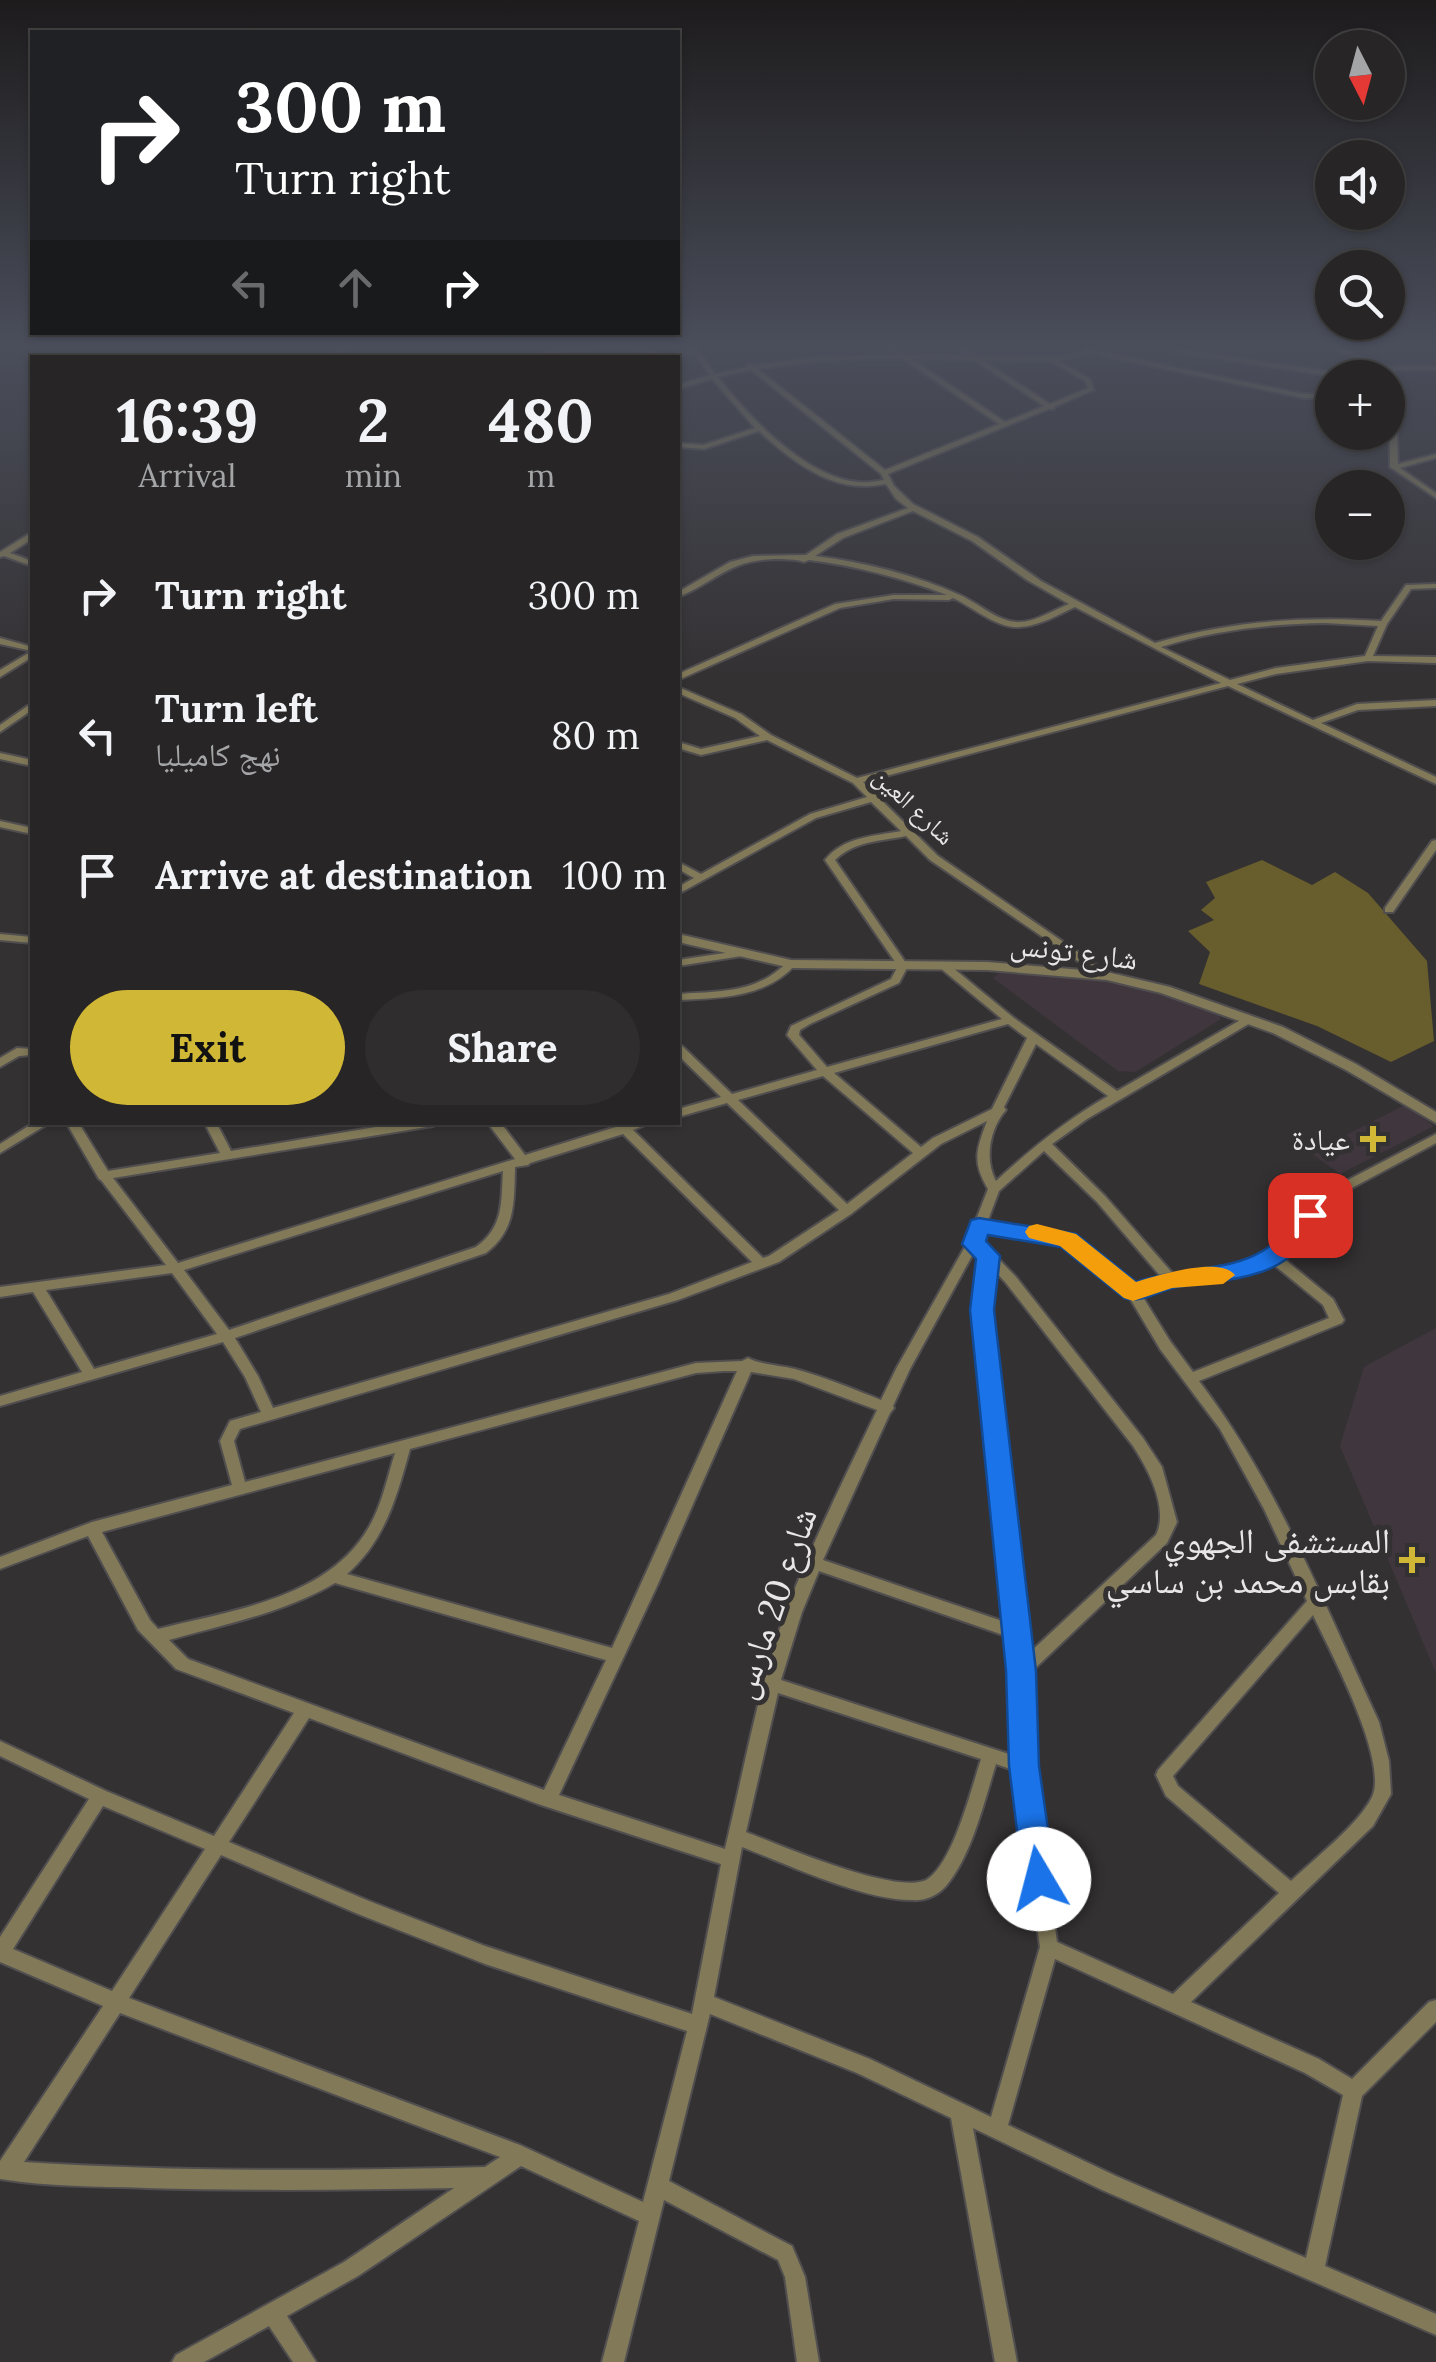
<!DOCTYPE html>
<html lang="en">
<head>
<meta charset="utf-8">
<style>
	:root { --surface:#272526; --page:#2f2d2e; --text:#f1f3f6; --muted:#a4a5a7; --line:#434243; --accent:#d1b736 }
	body { margin:0; font-family:Lora,"Noto Naskh Arabic",serif; background:var(--page); color:var(--text); height:100vh; display:flex; flex-direction:column; font-size:38px; white-space:nowrap }
	* { box-sizing:border-box; margin:0 }
	p { font-size:32px; color:var(--muted) }
	.icon { flex:none; width:55px; height:55px; fill:none; stroke:currentColor; stroke-width:2; stroke-linecap:round; stroke-linejoin:round }
	.map { position:relative; flex:1; overflow:hidden }
	.drawer { position:absolute; left:30px; top:355px; width:650px; height:770px; display:flex; flex-direction:column; background:var(--surface); border-radius:0px; box-shadow:0 2px 8px #0004,0 0 0 2px var(--line) }
	.drawer>* { flex:none }
	.guide { position:absolute; left:30px; top:30px; width:650px; height:305px; border-radius:0px; box-shadow:0 2px 8px #0004,0 0 0 2px var(--line); background:#202124; color:#fff; overflow:hidden }
	.needle { width:65px; rotate:174deg }
	.fabs { position:absolute; left:1315px; top:30px; display:grid; gap:20px }
	.fabs a { display:grid; place-items:center; width:90px; height:90px; border-radius:50%; background:var(--surface); box-shadow:0 2px 8px #0004,0 0 0 2px var(--line); font-size:50px }
	.pin { position:absolute; display:grid; place-items:center; width:85px; height:85px; color:#fff; margin:-42px; border-radius:20px; box-shadow:0 5px 15px #0006 }
	.me { position:absolute; width:110px; margin:-55px; rotate:352deg; stroke-linejoin:round; filter:drop-shadow(0 0 8px #0008) }
	.turn { display:flex; align-items:center; gap:35px; height:210px; padding:0 40px; font-size:45px }
	.turn .icon { width:130px; height:130px; stroke-width:2.5 }
	.turn b { display:block; font-size:70px; line-height:85px }
	.lanes { display:flex; align-items:center; height:95px; padding:0 40px; background:#0003; justify-content:center; gap:50px; direction:ltr }
	.lanes .off { opacity:.35 }
	.eta { display:flex; justify-content:space-evenly; align-items:center; height:170px; text-align:center }
	.eta b { font-size:60px; font-weight:700; line-height:70px }
	.action { display:flex; gap:20px; margin-top:auto; padding:20px 40px }
	.action a { flex:1; height:115px; border-radius:60px; background:var(--accent); color:#111; font-size:40px; font-weight:700; line-height:115px; text-align:center }
	.action a+a { background:var(--page); color:var(--text) }
	ul { padding:0; list-style:none }
	li { display:flex; align-items:center; gap:30px; height:140px; padding:0 40px }
	li div { flex:1 }
	li b { display:block; font-size:38px }
	li em { font-style:normal }
	.map>svg:first-child { display:block }
</style>
</head>
<body>
<div class="map">
<svg width="1436" height="2362" viewBox="0 0 1436 2362">
	<rect width="100%" height="100%" fill="#343133"/>
	<path fill="#40373e" d="M999 973 1092 979 1142 988 1217 1012 1221 1019 1135 1072 1118 1071 993 978Z
		M1405 1105 1434 1126 1340 1174 1311 1153Z
		M1436 1328V1673L1340 1446 1364 1367Z"/>
	<path fill="#675d2d" d="M1262 860 1312 885 1335 872 1368 893 1427 961 1434 1041 1391 1062 1317 1026 1199 984 1210 952 1188 931 1214 920 1201 910 1215 898 1206 882Z"/>
	<g fill="none" stroke-linecap="round" stroke-linejoin="round">
		<defs>
			<path id="minor" d="M0 345H16L0 349Z
				M344 345H351L333 358H325Z
				M593 345 633 346 651 349 662 354 692 350 689 345H695L715 374 747 367 746 365 749 363 754 365 821 357 898 355 884 345H891L906 355 968 356 952 345H959L977 356 1063 357 1086 350 1085 347 1088 345 1092 350 1303 394H1332V398H1303L1089 353 1059 361 1090 379 1094 390 1054 407V409H1049L888 474 894 486 913 504 978 537 1041 581 1155 643C1229 621 1303 616 1381 621L1406 585 1436 584V588L1411 589 1387 624 1373 656 1436 657V663L1368 661 1276 674 1237 684 1313 720 1357 704 1436 700V706L1358 710 1321 723 1436 777V784L1228 686 863 782 938 856 1113 976 1111 978H1103L930 860 906 836C881 841 854 841 835 860L908 966 899 983 810 1024 800 1030 799 1035 827 1067 1002 1019 939 967 938 965 939 963H947L1014 1018 1117 1091 1244 1018H1252L1254 1020 1252 1022 1087 1119 1052 1144 1105 1196 1175 1276 1238 1267 1267 1256 1285 1242 1310 1208 1325 1192 1436 1134V1143L1333 1198 1319 1214 1294 1249 1283 1258 1333 1299 1344 1320 1342 1323 1199 1381C1277 1483 1325 1606 1379 1722L1389 1761 1391 1794 1373 1826 1191 2002 1319 2059 1352 2079 1429 2002 1436 2000V2022L1362 2096 1325 2266 1436 2314V2335L1102 2190 973 2128 1017 2362H995L951 2118 857 2073 710 2014 669 2181 792 2246 805 2277 819 2362H797L785 2277 778 2260 664 2200 624 2362H602L639 2221 521 2166 358 2276 287 2316 316 2362H293L269 2326 204 2362H172L176 2355 344 2262 454 2188C351 2190 249 2191 146 2188 98 2186 47 2187 0 2179V2161L103 2006 0 1962V1937L89 1799 0 1756V1741L106 1791 214 1836 294 1713 176 1669 138 1630 88 1536 0 1569V1557L92 1522 232 1485 220 1441 230 1421 261 1412 245 1377 223 1342 0 1406V1396L82 1372 33 1292 0 1297V1287L166 1265 101 1180 99 1179 66 1122H78L108 1171 220 1153 204 1122H216L231 1151 406 1122H439L433 1126 113 1178 178 1263 515 1159 487 1122H500L525 1155 632 1122H653L633 1130 763 1258 769 1256 839 1210 727 1103 678 1117V1109L721 1097 678 1055V1046H682L732 1094 817 1070 787 1035 791 1026 891 979 898 966 825 860C843 837 874 836 901 831L871 802 816 818 678 894V887L694 878 678 869V862L701 874 810 814 867 797 853 783 767 740 701 755 678 748V742L701 749 760 736 735 718 678 693V687L741 714 771 735 857 778 1221 683 1075 607C1058 615 1039 626 1020 627 997 629 973 607 953 598L949 600 894 599 840 608 678 680V674L835 604 894 595H947C902 578 857 566 809 560L804 562C796 559 784 559 774 559 726 561 716 582 678 597V592L730 562 753 556 806 555 837 534 908 508 896 499 886 484C878 485 870 487 862 486 823 486 786 456 759 431L704 449 678 447V443L703 445 755 428 712 379 678 389V385L710 375 694 353 663 358H643L655 355 633 350 614 349 572 351 522 358 552 349ZM869 359H903L999 424 885 470 758 369 821 361ZM912 359 974 360 1044 406 1005 422ZM983 360 1050 361 1085 381 1088 388 1050 404ZM751 370 881 474 884 480C876 481 868 483 860 482 807 479 748 416 718 377ZM913 511 972 541 1027 580 1069 604C1053 610 1034 623 1017 622 997 621 978 603 960 595 915 575 864 562 815 556L843 538ZM1325 623 1378 626 1365 656 1276 668 1230 680 1161 647C1215 630 1269 624 1325 623ZM1008 1024 1027 1038 992 1109 933 1138 921 1147 834 1073ZM1036 1044 1108 1096C1066 1120 1031 1149 996 1181 984 1159 990 1128 1006 1110L1004 1107ZM823 1076 913 1153 847 1204 738 1100ZM987 1121C976 1150 972 1162 988 1189L967 1243 896 1369 881 1400C853 1389 825 1377 795 1369 780 1365 761 1365 748 1358L742 1361 696 1363 245 1482 234 1441 240 1429 678 1300 779 1262 851 1214 941 1144ZM623 1134 752 1262 669 1294 273 1408 258 1376 235 1338 486 1253C516 1230 514 1202 515 1167L528 1165 530 1163ZM1044 1151 1097 1202 1162 1278 1135 1286 1092 1250 1063 1233 987 1223 999 1191ZM503 1171C501 1202 504 1227 476 1247L229 1330 184 1270ZM984 1231 1055 1240 1082 1256 1128 1295 1160 1349 1220 1429 1264 1509 1307 1601 1158 1770 1156 1775 1166 1796 1279 1893 1173 1994 1057 1942 1032 1766 1029 1674 1167 1543 1177 1522 1162 1467 1143 1438 1016 1277 990 1250H980L978 1253 981 1257 975 1310 1008 1623 823 1560 890 1413 894 1408 893 1406 910 1369 979 1243ZM1273 1264 1323 1305 1329 1318 1193 1372 1170 1341 1141 1294C1184 1278 1231 1283 1273 1264ZM993 1269 1006 1283 1133 1446C1148 1469 1169 1508 1156 1535L1027 1655 989 1310ZM172 1273 217 1334 94 1369 46 1290ZM724 1371H737L612 1648 347 1574C385 1541 397 1496 410 1449L696 1373ZM751 1372 794 1379 877 1410C845 1477 812 1543 786 1611 758 1688 744 1770 725 1849L559 1795 657 1586ZM395 1453C387 1478 382 1505 369 1527 328 1599 231 1610 158 1629L150 1620 102 1532ZM819 1571 1009 1637 1013 1671 1015 1756 781 1680 802 1612ZM335 1583 606 1660 544 1790 188 1659 169 1640C226 1624 283 1613 335 1583ZM1313 1615C1330 1651 1389 1761 1372 1797 1359 1824 1314 1859 1291 1881L1178 1786 1173 1776ZM778 1693 981 1759C971 1790 954 1859 929 1878 903 1899 778 1844 746 1832ZM309 1718 538 1804 721 1864 692 2014 485 1946 369 1901 229 1842ZM996 1764 1016 1771 1040 1947 991 2117 870 2059 714 1997 742 1847C789 1865 863 1900 912 1900 925 1901 937 1896 946 1886 972 1855 984 1802 996 1764ZM103 1806 205 1849 112 1991 13 1949ZM221 1855 358 1914 485 1964 687 2031 643 2202 520 2145 129 1998ZM1055 1959 1305 2073 1343 2095 1306 2258 1116 2176 1008 2125ZM120 2013 500 2157 485 2167C331 2171 177 2172 24 2162Z
				M1323 345H1331L1387 366H1436V370H1395L1398 464 1436 454V458L1400 468 1436 493V498L1390 467 1389 370Z
				M1176 349 1360 376 1363 378H1343L1174 352Z
				M29 534H32V539L10 553 32 561V566L4 556 0 557V552Z
				M0 638 32 647V657L0 677V670L32 651 0 644Z
				M32 703V710L0 732V725Z
				M0 821 32 828V834L0 827Z
				M1436 840V850L1393 912H1385V908L1432 841Z
				M0 934 32 937V943L0 940Z
				M738 951 743 954 742 956 678 966V960Z
				M791 961 796 964C766 998 720 998 678 1000V994C707 992 739 993 765 979 775 974 782 966 791 961Z
				M17 1048 32 1049V1055L19 1056 0 1067V1058Z
				M35 1122H51L0 1153V1144Z"/>
			<path id="tertiary" d="M0 753 32 760V766L0 759Z
				M678 934 791 960 987 962 1107 972 1170 987 1283 1027 1356 1064 1436 1112V1123L1346 1070 1273 1033 1161 993 1107 980 987 970 791 968 678 942Z"/>
		</defs>
		<use href="#minor" stroke="#514e50" stroke-width="4"/>
		<use href="#tertiary" stroke="#514e50" stroke-width="4"/>
		<use href="#minor" fill="#817958" fill-rule="evenodd"/>
		<use href="#tertiary" fill="#817958" fill-rule="evenodd"/>
	</g>
	<linearGradient id="sky" x2="0" y2="1"><stop stop-color="#1d1b1c"/><stop offset="0.51" stop-color="#4a4e5b"/><stop offset="1" stop-color="#4a4e5b" stop-opacity="0"/></linearGradient>
	<rect width="1436" height="676" fill="url(#sky)"/>
	<path fill="#1a73e8" stroke="#114b97" stroke-width="2.5" d="M1310 1207 1322 1215C1290 1281 1240 1277 1177 1287 1159 1290 1142 1304 1124 1298L1061 1247 988 1235 986 1241 1000 1256 994 1310 1036 1671 1039 1766 1055 1879 1050 1890 1039 1894 1027 1890 1023 1879 1009 1766 1006 1671 970 1310 976 1259 962 1244 971 1220 979 1218 1076 1234 1136 1282C1205 1259 1260 1281 1302 1209Z"/>
	<path fill="#f59e0b" d="M1037 1224 1076 1234 1136 1282C1158 1275 1220 1256 1235 1275L1223 1284 1172 1288 1133 1301 1124 1298 1060 1246 1029 1238 1025 1232 1029 1226Z"/>
	<g fill="#d1b736" stroke="#343133" stroke-width="4">
		<path d="M1368 1124h10v10h10v10h-10v10h-10v-10h-10v-10h10z"/>
		<path d="M1407 1545h10v10h10v10h-10v10h-10v-10h-10v-10h10z"/>
	</g>
	<g text-anchor="middle" dominant-baseline="central" stroke-width="10" stroke-linejoin="round" paint-order="stroke">
		<g font-size="25" fill="#e8e6e7" stroke="#343133">
			<text transform="translate(914 806) rotate(43)">شارع العين</text>
		</g>
		<g font-size="30" fill="#e8e6e7" stroke="#343133">
			<text transform="translate(1074 951) rotate(7)">شارع تونس</text>
		</g>
		<g font-size="30" fill="#e8e6e7" stroke="#343133" text-anchor="end">
			<text x="1350" y="1139">عيادة</text>
		</g>
		<g font-size="35" fill="#e8e6e7" stroke="#343133" text-anchor="end">
			<text x="1390" y="1540">المستشفى الجهوي<tspan x="1390" dy="40">بقابس محمد بن ساسي</tspan></text>
		</g>
		<g font-size="35" fill="#e8e6e7" stroke="#343133">
			<text transform="translate(773 1603) rotate(-71)">شارع 20 مارس</text>
		</g>
	</g>
</svg>
<div class="fabs">
<a><svg class="needle" viewBox="-14 -14 28 28"><path d="M0-13l5 13h-10z" fill="#e53935"/><path d="M0 13l5-13h-10z" fill="#a4a5a7"/></svg></a>
<a><svg class="icon" aria-label="sound" viewBox="0 0 24 24"><path d="M4 9h4l5-4v14l-5-4H4zM17 9q2 3 0 6"/></svg></a>
<a><svg class="icon" aria-label="search" viewBox="0 0 24 24"><circle cx="10" cy="10" r="6"/><path d="M15 15l6 6"/></svg></a>
<a>+</a>
<a>−</a>
</div>
<div class="pin" style="left:1310px;top:1215px;background:#d93025"><svg class="icon" aria-label="arrive" viewBox="0 0 24 24"><path d="M6 21V4h12l-3 4 3 4H6"/></svg></div>
<svg class="me" style="left:1039px;top:1879px" viewBox="-20 -20 40 40"><circle r="19" fill="#fff"/><path d="M0-13L10 11 0 6-10 11z" fill="#1a73e8"/></svg>
<div class="guide">
<div class="turn"><svg class="icon" aria-label="right" viewBox="0 0 24 24"><path d="M7 20v-9h11M14 6l5 5-5 5"/></svg><div><b>300 m</b>Turn right</div></div>
<div class="lanes"><svg class="icon off" aria-label="left" viewBox="0 0 24 24"><path d="M17 20v-9H6M10 6l-5 5 5 5"/></svg><svg class="icon off" aria-label="ahead" viewBox="0 0 24 24"><path d="M12 20V5M6 11l6-6 6 6"/></svg><svg class="icon" aria-label="right" viewBox="0 0 24 24"><path d="M7 20v-9h11M14 6l5 5-5 5"/></svg></div>
</div>
<section class="drawer">
<div class="eta">
<div><b>16:39</b><p>Arrival</p></div>
<div><b>2</b><p>min</p></div>
<div><b>480</b><p>m</p></div>
</div>
<ul>
<li><svg class="icon" aria-label="right" viewBox="0 0 24 24"><path d="M7 20v-9h11M14 6l5 5-5 5"/></svg><div><b>Turn right</b></div><em>300 m</em></li>
<li><svg class="icon" aria-label="left" viewBox="0 0 24 24"><path d="M17 20v-9H6M10 6l-5 5 5 5"/></svg><div><b>Turn left</b><p>نهج كاميليا</p></div><em>80 m</em></li>
<li><svg class="icon" aria-label="arrive" viewBox="0 0 24 24"><path d="M6 21V4h12l-3 4 3 4H6"/></svg><div><b>Arrive at destination</b></div><em>100 m</em></li>
</ul>
<div class="action"><a>Exit</a><a>Share</a></div>
</section>
</div>
</body>
</html>
